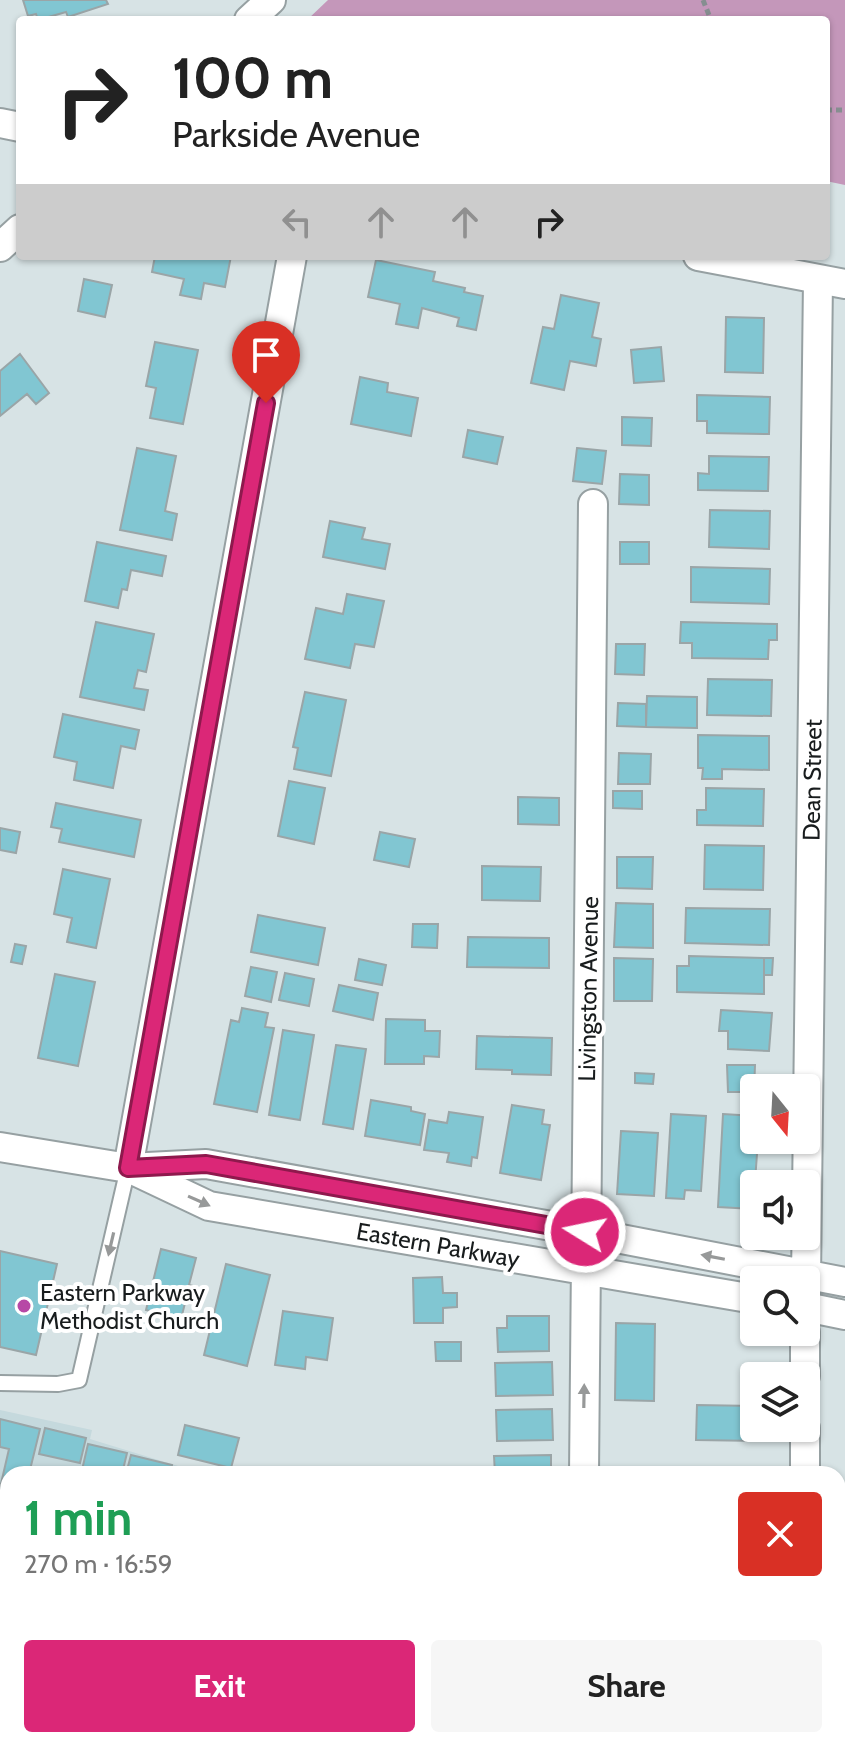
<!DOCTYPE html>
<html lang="en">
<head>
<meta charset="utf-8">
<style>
	:root { --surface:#fff; --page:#f6f6f6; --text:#222; --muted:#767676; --accent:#db2777 }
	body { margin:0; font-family:Cabin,sans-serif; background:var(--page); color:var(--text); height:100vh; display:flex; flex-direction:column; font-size:30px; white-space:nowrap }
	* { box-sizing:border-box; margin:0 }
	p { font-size:26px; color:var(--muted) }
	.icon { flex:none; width:44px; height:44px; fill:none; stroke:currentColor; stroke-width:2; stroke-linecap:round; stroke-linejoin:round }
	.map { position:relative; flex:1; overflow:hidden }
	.details { position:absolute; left:0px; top:1466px; width:846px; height:282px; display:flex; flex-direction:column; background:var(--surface); border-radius:24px 24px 0 0; box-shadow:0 2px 6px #0004 }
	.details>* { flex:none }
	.top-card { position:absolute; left:16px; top:16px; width:814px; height:244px; border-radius:8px; box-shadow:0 2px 6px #0004; background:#fff; color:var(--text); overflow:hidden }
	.needle { width:52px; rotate:162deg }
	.buttons { position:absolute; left:740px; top:1074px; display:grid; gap:16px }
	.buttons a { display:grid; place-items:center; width:80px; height:80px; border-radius:8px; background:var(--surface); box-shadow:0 2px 6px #0004; font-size:40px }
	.pin { position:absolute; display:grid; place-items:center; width:68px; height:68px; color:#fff; margin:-82px -34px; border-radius:50% 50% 50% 0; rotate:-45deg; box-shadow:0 0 8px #0007 }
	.pin .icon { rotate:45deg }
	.me { position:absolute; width:88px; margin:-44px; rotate:280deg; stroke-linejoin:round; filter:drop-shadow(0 0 6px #0008) }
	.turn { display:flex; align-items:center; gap:28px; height:168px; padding:0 24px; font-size:36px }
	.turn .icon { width:104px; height:104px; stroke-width:2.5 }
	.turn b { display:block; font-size:56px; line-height:68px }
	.lanes { display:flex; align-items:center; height:76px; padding:0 24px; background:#0003; justify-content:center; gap:40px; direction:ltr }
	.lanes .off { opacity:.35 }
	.round { display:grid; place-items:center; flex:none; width:84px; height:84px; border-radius:8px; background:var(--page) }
	.headline { display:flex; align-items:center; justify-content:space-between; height:136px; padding:0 24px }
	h1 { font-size:48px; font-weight:700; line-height:60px; color:#1e9e55 }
	.cta { display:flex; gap:16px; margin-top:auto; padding:16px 24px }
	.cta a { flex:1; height:92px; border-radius:8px; background:var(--accent); color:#fff; font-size:32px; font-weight:700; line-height:92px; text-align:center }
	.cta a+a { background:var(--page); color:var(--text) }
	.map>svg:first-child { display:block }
</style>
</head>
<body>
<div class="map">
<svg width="845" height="1747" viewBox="0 0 845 1747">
	<rect width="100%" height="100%" fill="#d7e3e5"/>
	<path fill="#c5d9dd" d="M0 1410 92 1430 90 1439 204 1474H8V1740H508V1747H15L0 1743Z
		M838 1594H845V1747H565V1740H838Z"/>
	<path fill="#c497ba" d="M328 0H845V185L826 181V20H307Z"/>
	<path fill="#81c6d2" stroke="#9aa5a7" stroke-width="2" d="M23 0H106L108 4 68 17 66 12 38 20 36 14 28 16Z
		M155 256H231L225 287 204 283 201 299 180 295 184 279 152 272Z
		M376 260 435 272 433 281 465 288 464 292 483 296 476 330 457 326 459 318 422 308 418 328 396 324 400 304 368 297Z
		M84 279 112 285 105 317 78 311Z
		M561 295 599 303 592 337 601 339 596 366 570 361 564 390 531 383 543 327 554 329Z
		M726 317 764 318 763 373 725 372Z
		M155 342 198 350 183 424 150 418 156 388 146 386Z
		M661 347 664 381 634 383 631 350Z
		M20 354 49 393 36 404 27 394 0 416V371Z
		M360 377 388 383 387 392 418 398 411 436 351 424Z
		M697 395 770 397 769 434 707 433V421H697Z
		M622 417 652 418 651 446 622 445Z
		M468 430 503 437 497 464 463 457Z
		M137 448 176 456 165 511 177 514 172 540 120 530Z
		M577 448 606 451 602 484 573 481Z
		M709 456 769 457 768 491 698 490V473L709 474Z
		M620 474 649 475V505L619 504Z
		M710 510 770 511 769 549 709 547Z
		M330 521 365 528 362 539 390 544 385 569 323 557Z
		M97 542 166 556 162 576 131 570 127 590 122 589 118 608 85 601Z
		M620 542H649V564H620Z
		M691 567 770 569 769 604 691 602Z
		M347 594 384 601 374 647 355 644 350 668 305 659 316 608 343 614Z
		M96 622 154 634 146 672 138 670 134 688 148 690 144 710 80 697Z
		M681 622 777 624V640H769L768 659 692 658V643H680Z
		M616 644H645L644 675 615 674Z
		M708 679 772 680 771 716 707 715Z
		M305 692 346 700 331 776 294 769 298 748 293 747Z
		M647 696 697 697V728L646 727Z
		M618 703 646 704V727L617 726Z
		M63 714 139 730 135 749 121 746 113 788 74 780 77 762 54 757Z
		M698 735 769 736V770L722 769V779H702L703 768H698Z
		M619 753 651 754 650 784H618Z
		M289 781 325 788 314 844 278 836Z
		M706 788 764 789 763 826 697 825V810H706Z
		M613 791H642V809L613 808Z
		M518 797 559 798V825L518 824Z
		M56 803 141 820 134 857 59 842 62 829 51 827Z
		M0 828 20 832 16 853 0 850Z
		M380 832 415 839 409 867 374 860Z
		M705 845 764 846 763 890 704 889Z
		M617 857H653L652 889 617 888Z
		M482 866 541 867 540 901 482 900Z
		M63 869 110 879 96 948 67 942 72 918 54 914Z
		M616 903 653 904V948L614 947Z
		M686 908 770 909 769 945 685 943Z
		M258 915 325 928 318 965 251 952Z
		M413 924H438L437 948 412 947Z
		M468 937 549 938V968L467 967Z
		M15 944 26 946 22 964 11 962Z
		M689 956 764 958V994L677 992V966H689Z
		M614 958 653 959 652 1001H614Z
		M764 958H773L772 975H764Z
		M359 959 386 965 382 985 355 980Z
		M251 967 277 972 271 1002 245 996Z
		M285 973 314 979 309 1006 279 1000Z
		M55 974 95 982 78 1066 38 1058Z
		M339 985 378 993 373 1020 333 1011Z
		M242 1008 268 1013 265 1027 274 1028 257 1112 214 1104 231 1020 239 1022Z
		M721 1010 772 1013 769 1051 728 1049V1031H719Z
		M386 1019 425 1020V1031H440L439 1057 424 1056V1064H385Z
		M283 1030 314 1035 300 1120 269 1115Z
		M477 1036 552 1038 551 1075 512 1074V1070L476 1069Z
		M336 1045 366 1049 353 1129 323 1124Z
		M727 1065H755L754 1092H728Z
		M635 1073 654 1074 653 1084 635 1083Z
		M371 1100 411 1107V1111L425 1114 420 1145 365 1136Z
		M512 1105 544 1110 542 1124 550 1125 541 1180 500 1173Z
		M449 1112 483 1117 477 1158 472 1157 471 1166 447 1162 449 1153 424 1150 429 1120 447 1123Z
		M671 1114 706 1116 701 1191 685 1190 684 1199 666 1198Z
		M723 1114 754 1116V1140H758L753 1209 718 1207Z
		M621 1131 658 1133 654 1196 617 1194Z
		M161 1249 196 1258 189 1285 197 1287 193 1304 185 1303 181 1319 146 1310Z
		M0 1251 57 1264 36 1355 0 1347Z
		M226 1264 270 1275 247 1366 204 1355Z
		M442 1277 443 1293H457V1307L443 1308V1323H414L413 1278Z
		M283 1311 333 1318 327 1360 306 1357 305 1369 275 1365Z
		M507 1316H549V1351L498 1352 497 1328H507Z
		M616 1323 655 1324 654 1401 615 1400Z
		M435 1342H461V1361H436Z
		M552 1362 553 1395 496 1396 495 1363Z
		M697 1405 754 1406V1428H761L760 1441 696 1440Z
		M552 1409 553 1440 497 1441 496 1410Z
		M0 1419 40 1429 29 1474H8V1547L0 1545V1488L9 1449 0 1447Z
		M185 1425 239 1438 231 1468 178 1455Z
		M45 1428 86 1438 80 1463 39 1454Z
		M88 1444 127 1453 122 1474H101L82 1470Z
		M131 1455 172 1465 170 1474H126Z
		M551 1455V1474H495L494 1456Z
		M611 1471H666V1474H611Z
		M8 1578V1653L0 1651 4 1630 0 1629V1610Z
		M669 1740H756V1743Z"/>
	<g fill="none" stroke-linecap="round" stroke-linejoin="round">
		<defs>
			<path id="lane" d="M0 1383 58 1384 79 1380 128 1168
				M838 1680H845
				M656 1747 658 1740"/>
			<path id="street" d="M249 20 271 0
				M0 123 20 127
				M0 247 20 229
				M698 256 845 284
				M0 1147 128 1168 206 1164 585 1232 845 1282
				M128 1168 292 256
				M133 1170 209 1206 754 1299
				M806 1280 818 280
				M806 1307 845 1315
				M805 1376V1332
				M805 1428V1474
				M584 1474 593 504
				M581 1747V1740
				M805 1747V1740"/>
			<path id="secondary" d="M0 1705 8 1707
				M155 1740 187 1747"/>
		</defs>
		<use href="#lane" stroke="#96a0a2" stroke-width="18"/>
		<use href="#street" stroke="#96a0a2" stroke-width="32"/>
		<use href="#secondary" stroke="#96a0a2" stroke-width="44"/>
		<path stroke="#868e90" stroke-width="5" stroke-dasharray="6 4" stroke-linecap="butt" d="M703 0 711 20
			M826 110H845"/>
		<use href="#lane" stroke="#fff" stroke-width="14"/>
		<use href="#street" stroke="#fff" stroke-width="28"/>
		<use href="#secondary" stroke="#c1f7fe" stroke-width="40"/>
	</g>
	<defs><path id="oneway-solid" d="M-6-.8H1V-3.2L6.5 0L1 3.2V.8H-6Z" transform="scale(2)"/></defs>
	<g fill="#979999">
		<use href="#oneway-solid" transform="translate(199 1201) rotate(24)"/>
		<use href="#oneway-solid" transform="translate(111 1244) rotate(103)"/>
		<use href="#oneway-solid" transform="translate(713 1257) rotate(-169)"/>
		<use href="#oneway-solid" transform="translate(584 1396) rotate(-89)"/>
	</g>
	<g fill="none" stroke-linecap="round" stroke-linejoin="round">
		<defs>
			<path id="route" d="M266 403 128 1168 206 1164 585 1232"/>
		</defs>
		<use href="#route" stroke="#8e194d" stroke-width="20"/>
		<use href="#route" stroke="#db2777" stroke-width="14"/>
	</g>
	<circle fill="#b748a6" stroke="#fff" stroke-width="3" cx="24" cy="1306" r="8"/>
	<g text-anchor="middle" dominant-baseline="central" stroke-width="8" stroke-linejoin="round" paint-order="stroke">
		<g font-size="24" fill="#181c1d" stroke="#fff">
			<text transform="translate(812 780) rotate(-89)">Dean Street</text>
			<text transform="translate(588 989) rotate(-89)">Livingston Avenue</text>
			<text transform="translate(438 1245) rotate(10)">Eastern Parkway</text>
		</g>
		<g font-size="24" fill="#181c1d" stroke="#fff" text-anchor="start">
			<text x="40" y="1292">Eastern Parkway<tspan x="40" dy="28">Methodist Church</tspan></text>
		</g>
	</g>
</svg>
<div class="buttons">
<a><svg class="needle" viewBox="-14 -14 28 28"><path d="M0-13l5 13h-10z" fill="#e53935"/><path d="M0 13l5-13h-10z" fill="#767676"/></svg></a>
<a><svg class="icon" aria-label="sound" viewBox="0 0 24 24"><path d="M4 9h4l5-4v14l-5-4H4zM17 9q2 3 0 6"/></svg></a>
<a><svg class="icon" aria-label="search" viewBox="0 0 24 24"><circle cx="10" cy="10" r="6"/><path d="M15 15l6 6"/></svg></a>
<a><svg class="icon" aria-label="layers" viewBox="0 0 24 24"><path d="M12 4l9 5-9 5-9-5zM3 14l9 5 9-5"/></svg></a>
</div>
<div class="pin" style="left:266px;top:403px;background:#d93025"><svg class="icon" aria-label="arrive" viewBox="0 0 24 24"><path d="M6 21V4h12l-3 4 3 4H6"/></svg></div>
<svg class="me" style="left:585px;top:1232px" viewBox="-20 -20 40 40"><circle r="17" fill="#db2777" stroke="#fff" stroke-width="3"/><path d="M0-11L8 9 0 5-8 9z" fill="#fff"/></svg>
<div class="top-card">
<div class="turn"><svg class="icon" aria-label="right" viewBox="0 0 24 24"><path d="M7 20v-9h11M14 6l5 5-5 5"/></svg><div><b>100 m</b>Parkside Avenue</div></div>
<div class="lanes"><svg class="icon off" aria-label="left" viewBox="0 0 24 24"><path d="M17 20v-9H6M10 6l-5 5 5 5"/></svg><svg class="icon off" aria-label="ahead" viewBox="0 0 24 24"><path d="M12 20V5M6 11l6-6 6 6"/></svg><svg class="icon off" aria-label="ahead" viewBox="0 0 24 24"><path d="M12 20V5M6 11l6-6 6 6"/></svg><svg class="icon" aria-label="right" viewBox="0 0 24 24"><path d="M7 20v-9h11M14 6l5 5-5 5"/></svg></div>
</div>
<section class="details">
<div class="headline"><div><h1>1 min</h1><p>270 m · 16:59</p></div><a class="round" style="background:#d93025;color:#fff"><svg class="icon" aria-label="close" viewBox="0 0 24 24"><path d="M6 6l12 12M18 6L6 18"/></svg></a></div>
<div class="cta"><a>Exit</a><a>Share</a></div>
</section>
</div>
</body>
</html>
